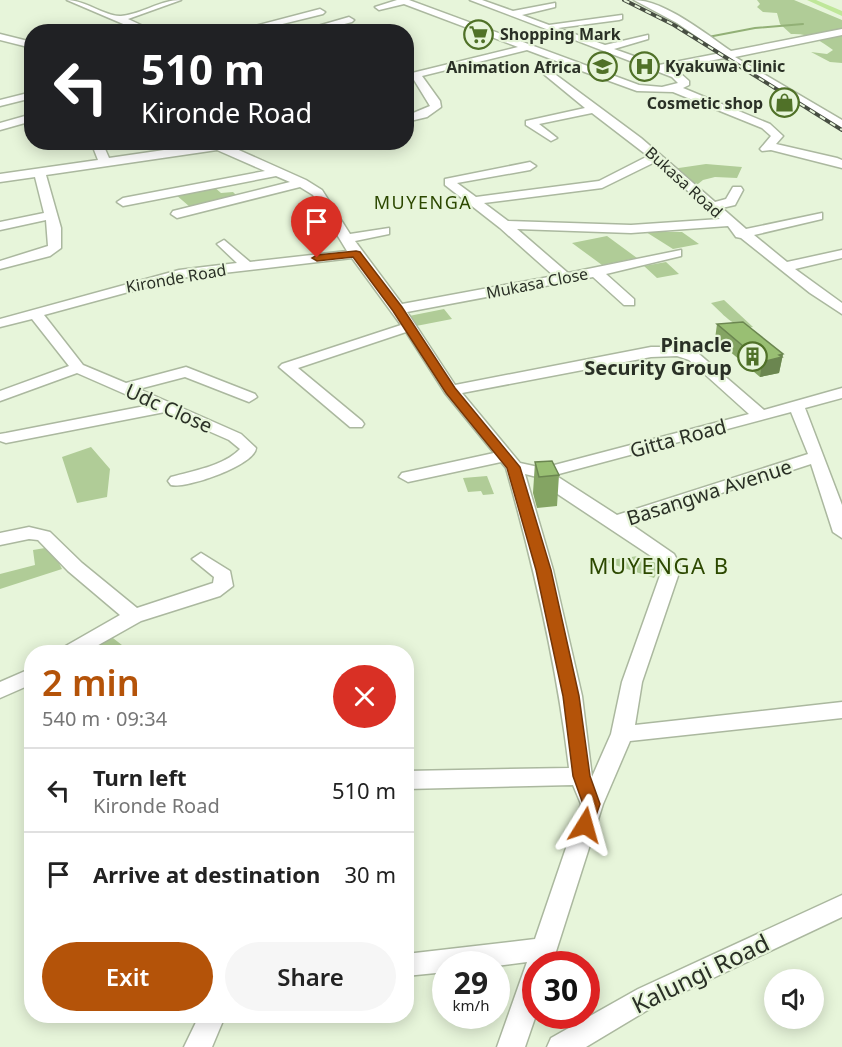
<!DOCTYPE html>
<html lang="en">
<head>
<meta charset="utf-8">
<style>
	:root { --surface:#fff; --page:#f6f6f6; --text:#222; --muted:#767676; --line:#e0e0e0; --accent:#b45309 }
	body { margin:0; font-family:"Noto Sans",sans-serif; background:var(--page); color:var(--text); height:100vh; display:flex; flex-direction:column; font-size:22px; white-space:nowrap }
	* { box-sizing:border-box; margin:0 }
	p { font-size:20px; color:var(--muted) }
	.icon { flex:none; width:33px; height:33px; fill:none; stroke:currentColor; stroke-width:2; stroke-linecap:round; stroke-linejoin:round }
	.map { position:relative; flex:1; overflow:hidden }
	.details { position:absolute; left:24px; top:645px; width:390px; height:378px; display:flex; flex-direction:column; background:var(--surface); border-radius:24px; box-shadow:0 3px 15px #0003 }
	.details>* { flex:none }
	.guide { position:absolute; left:24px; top:24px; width:390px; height:126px; border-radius:24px; box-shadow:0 3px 15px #0003; background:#202124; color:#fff; overflow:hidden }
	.buttons { position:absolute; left:764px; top:969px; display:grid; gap:12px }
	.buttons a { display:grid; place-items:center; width:60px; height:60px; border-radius:50%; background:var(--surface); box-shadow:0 3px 15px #0003; font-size:30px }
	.speed { position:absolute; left:432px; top:951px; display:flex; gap:12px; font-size:30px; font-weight:700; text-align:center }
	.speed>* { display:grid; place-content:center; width:78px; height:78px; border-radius:50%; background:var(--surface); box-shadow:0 3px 15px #0003; line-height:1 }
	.speed small { font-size:15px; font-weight:400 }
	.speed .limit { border:9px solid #d22; background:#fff; color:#111 }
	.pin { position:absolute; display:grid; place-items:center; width:51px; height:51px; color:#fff; margin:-62px -26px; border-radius:50% 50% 50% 0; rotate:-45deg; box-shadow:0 0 6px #0007 }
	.pin .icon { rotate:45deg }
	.me { position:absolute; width:66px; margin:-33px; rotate:8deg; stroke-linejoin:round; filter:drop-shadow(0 0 4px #0008) }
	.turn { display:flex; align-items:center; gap:21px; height:126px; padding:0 18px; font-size:27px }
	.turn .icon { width:78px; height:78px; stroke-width:2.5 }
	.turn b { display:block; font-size:42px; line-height:51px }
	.round { display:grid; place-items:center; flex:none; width:63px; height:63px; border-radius:32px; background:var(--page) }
	.headline { display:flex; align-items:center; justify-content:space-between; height:102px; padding:0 18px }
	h1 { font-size:36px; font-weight:600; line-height:45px; color:var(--accent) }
	.primary-button { display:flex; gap:12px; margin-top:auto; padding:12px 18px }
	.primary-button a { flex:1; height:69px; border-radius:36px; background:var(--accent); color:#fff; font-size:24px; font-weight:600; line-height:69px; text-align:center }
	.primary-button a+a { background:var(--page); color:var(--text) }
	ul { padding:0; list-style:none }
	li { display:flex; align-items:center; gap:18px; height:84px; padding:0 18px; border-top:2px solid var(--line) }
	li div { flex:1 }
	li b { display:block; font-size:22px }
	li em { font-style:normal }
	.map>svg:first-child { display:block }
</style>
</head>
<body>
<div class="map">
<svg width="842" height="1047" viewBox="0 0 842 1047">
	<rect width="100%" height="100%" fill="#e7f5da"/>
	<path fill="#b0cc97" d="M757 0H794L842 20V63L830 62 811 52 827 54 833 50C820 40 809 33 791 34L780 24 777 13 763 12 757 7 760 4Z
		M706 164 742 167 737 178 715 177 703 180 693 188 672 169Z
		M213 186 221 193 233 192 237 196 190 207 175 194Z
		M646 232H682L699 244 673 249Z
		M607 236 637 258 602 265 572 243Z
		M666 262 679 274 657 278 644 266Z
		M724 300 753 327C735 330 723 314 711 303Z
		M444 309 452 319 416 326 409 316Z
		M91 447 110 469 107 497 77 503 62 457Z
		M487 476 494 494 483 495 481 491 468 492 463 478Z
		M51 547 62 569 0 589V574L35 565 33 550Z
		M638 556 656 563 659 570 654 578 603 561Z
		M109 635 131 652H78Z"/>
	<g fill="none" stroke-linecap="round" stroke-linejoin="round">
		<path stroke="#92b076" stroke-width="2" d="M708 37 755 28 803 24"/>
		<path fill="#bfe799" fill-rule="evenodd" d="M807 0H816L842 11V16Z"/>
		<defs>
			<path id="minor" d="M67 0C85 0 106 17 121 16 142 14 160 0 181 0L128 19 156 32H142Z
				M397 0H409L639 85 662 87 678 83 672 77 470 0H482L513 11 555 3V7L522 15 549 25 622 15V19L619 20 558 28 605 45 648 35V39L614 49 659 65 721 53 677 23 634 0C664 0 706 34 731 51L842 29V35L735 57 842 120V128L724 58 669 69 680 73 689 81V85L683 88 770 124 783 136 776 144 837 158 842 160V168L771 150 762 151 760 149 771 136 762 128 673 92 637 91 568 66 552 72 641 138 715 202 726 199 733 187H741L743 190 735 205 722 208 746 229 822 213V219L754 235 787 262 842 250V258L795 269 842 303V314L810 293 741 238 736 237 728 226 631 233 517 229 568 273 681 250V256L606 274 634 299V305H624L593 277 407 312 455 385 651 347H679L699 354 764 410 842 388V398L805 408 842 505V538L833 532 811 464 629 523 674 554 681 567 642 682 635 725 842 702V718L630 741 603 804 552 964H536V1015L525 1047H497L527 962 496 966 446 964V972L406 976V954L535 939 581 804 573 785 406 789V771L569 768C557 665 534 567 506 468L501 462 408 482 399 477 402 473 494 453 445 393 406 332 298 368 362 421 364 424 362 427H350L279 367 282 364 401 325 352 258 180 278 44 315 83 365 126 383 186 367 255 394 257 397 249 402 185 377 139 389 241 434 256 448C255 465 187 489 171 485L168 481 171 477C192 471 224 466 240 449L229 440 165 412 6 443 0 441V434L6 433 150 405 77 373 0 401V391L69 366 32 319 0 327V319L179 270 237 263 217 244 224 240 250 262 347 251 313 195 300 187 177 218 171 214 173 211 290 182 276 176 123 206 117 202 123 198 265 171 217 150 46 175 61 228V248L50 256 0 269V261L48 246 46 220 0 230V222L44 213 35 177 0 182V174L98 160 91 142H102L109 158 219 142H237L236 146 232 147 306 180 322 190 350 234 389 228V234L355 241 402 304 554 276 500 228 445 185V179L530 162 536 166 530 170 457 183 476 197 599 181 648 156 592 113 539 124 557 138 551 141 526 125V121L585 108 540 71 559 62 527 50 422 76 440 101 441 107 427 117 406 122V116L430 106 411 75 412 73 518 47 404 4 379 10 375 7ZM655 162 705 206 706 210 720 219 631 225 508 221 484 203 602 188ZM677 356 689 360 749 414 543 468 520 463 462 393 651 357ZM791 412 808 454 617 515 555 475ZM525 474 537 477 550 489 660 562 663 567 622 682 611 734 592 777 582 696 553 570Z
				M320 9 325 12 323 14 250 32H232Z
				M349 17 354 20 352 22 314 32H297Z
				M0 34 32 42V48L0 40Z
				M32 92V98L0 106V100Z
				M32 114V121L0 130V123Z
				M29 527 50 532 82 563 137 608 213 583 214 577 192 559 201 553 230 571 233 586 220 596 141 621 86 652H61L64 647 120 615 68 571 38 540 29 539 0 545V533Z
				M32 668V684L0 698V682Z
				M842 895V917L656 1005 586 1047H547L551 1038 638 989Z
				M199 1016H225L212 1047H184Z"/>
		</defs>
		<use href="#minor" stroke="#abb89f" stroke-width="3"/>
		<use href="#minor" fill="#fff" fill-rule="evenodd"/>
		<defs>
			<path id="rail" d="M624 0 674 25 842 130"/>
		</defs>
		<use href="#rail" stroke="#474e42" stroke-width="4"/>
		<use href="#rail" stroke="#e7f5da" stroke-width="2" stroke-dasharray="6" stroke-linecap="butt"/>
	</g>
	<path fill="#84a463" d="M717 324 783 354 779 373 760 377 715 339Z
		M535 462 559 475 557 506 537 508 533 493Z"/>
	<path fill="#6b8650" d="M783 354 779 373 760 377 762 362Z"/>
	<path fill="#99bf73" stroke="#6b8650" stroke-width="1.5" d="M743 322 783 354 779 355 782 357 762 362 717 324Z
		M552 461 559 475 539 477 535 462Z"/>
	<path fill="#b45309" stroke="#753606" stroke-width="1.5" d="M356 251 360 252 402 307 455 388 520 467 551 570 579 696 590 776 600 804 591 830H579L576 825 583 804 573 776 563 696 536 570 507 468 446 393 393 311 353 257 317 261 312 258 317 255Z"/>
	<defs>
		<symbol id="supermarket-ring" viewBox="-11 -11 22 22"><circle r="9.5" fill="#e7f5da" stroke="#507128" stroke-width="1.5"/><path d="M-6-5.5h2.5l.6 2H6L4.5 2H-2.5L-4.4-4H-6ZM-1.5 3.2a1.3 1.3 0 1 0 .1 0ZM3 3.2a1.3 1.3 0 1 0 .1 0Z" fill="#507128"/></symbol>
		<symbol id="hospital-ring" viewBox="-11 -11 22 22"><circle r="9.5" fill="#e7f5da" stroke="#507128" stroke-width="1.5"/><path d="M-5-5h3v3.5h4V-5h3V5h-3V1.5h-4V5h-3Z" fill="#507128"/></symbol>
		<symbol id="school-ring" viewBox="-11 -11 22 22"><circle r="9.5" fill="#e7f5da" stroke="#507128" stroke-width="1.5"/><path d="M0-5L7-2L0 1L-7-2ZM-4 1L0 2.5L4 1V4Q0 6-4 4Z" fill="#507128"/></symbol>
		<symbol id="shop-ring" viewBox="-11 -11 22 22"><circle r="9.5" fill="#e7f5da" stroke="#507128" stroke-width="1.5"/><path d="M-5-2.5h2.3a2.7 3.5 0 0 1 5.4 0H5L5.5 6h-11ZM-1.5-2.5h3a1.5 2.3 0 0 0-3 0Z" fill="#507128"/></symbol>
		<symbol id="building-ring" viewBox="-11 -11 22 22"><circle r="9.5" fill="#e7f5da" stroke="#507128" stroke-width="1.5"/><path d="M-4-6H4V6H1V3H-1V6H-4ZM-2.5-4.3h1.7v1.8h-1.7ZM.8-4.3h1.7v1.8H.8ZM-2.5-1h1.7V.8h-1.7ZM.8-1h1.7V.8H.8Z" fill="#507128"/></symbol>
	</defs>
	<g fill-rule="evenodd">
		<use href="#supermarket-ring" x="462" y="18" width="33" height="33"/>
		<use href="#hospital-ring" x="628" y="50" width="33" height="33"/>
		<use href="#school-ring" x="586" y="50" width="33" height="33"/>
		<use href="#shop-ring" x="768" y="86" width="33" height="33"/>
		<use href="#building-ring" x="736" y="340" width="33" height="33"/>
	</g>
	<g text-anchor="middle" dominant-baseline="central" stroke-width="4.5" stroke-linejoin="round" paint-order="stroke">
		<g font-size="16" font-weight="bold" fill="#2a3026" stroke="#e7f5da" text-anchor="start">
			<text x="500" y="34">Shopping Mark</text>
			<text x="665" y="66">Kyakuwa Clinic</text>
			<text x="581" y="67" text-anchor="end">Animation Africa</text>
			<text x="763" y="103" text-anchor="end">Cosmetic shop</text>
		</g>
		<g font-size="16" fill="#2a3026" stroke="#e7f5da">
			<text transform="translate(684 182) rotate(42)">Bukasa Road</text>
			<text transform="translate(176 278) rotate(-10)">Kironde Road</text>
			<text transform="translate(537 283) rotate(-11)">Mukasa Close</text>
		</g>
		<g font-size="18" letter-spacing="1.5" fill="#2c4800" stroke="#e7f5da">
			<text x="423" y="202">MUYENGA</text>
		</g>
		<g font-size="20" font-weight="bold" fill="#2a3026" stroke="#e7f5da" text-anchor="end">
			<text x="732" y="344">Pinacle<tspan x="732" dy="23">Security Group</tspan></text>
		</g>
		<g font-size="20" fill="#2a3026" stroke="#e7f5da">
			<text transform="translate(169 408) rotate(24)">Udc Close</text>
			<text transform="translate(678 438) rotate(-15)">Gitta Road</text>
			<text transform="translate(709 492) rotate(-18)">Basangwa Avenue</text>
		</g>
		<g font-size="22" letter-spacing="1.5" fill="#2c4800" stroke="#e7f5da">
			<text x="659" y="565">MUYENGA B</text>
		</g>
		<g font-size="24" fill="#2a3026" stroke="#e7f5da">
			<text transform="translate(700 973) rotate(-26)">Kalungi Road</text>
		</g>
	</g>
</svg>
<div class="buttons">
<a><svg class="icon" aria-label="sound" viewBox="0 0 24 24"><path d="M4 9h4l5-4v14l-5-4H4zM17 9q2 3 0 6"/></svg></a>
</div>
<div class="speed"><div>29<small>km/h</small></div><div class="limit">30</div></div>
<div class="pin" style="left:317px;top:258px;background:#d93025"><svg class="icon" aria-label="arrive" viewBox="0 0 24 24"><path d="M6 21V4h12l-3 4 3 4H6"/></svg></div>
<svg class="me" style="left:585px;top:825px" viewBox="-20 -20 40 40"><path d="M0-17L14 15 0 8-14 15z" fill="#b45309" stroke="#fff" stroke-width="4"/></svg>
<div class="guide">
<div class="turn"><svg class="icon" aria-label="left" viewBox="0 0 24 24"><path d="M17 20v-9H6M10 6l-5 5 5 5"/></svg><div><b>510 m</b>Kironde Road</div></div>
</div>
<section class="details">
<div class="headline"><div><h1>2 min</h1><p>540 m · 09:34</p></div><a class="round" style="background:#d93025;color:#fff"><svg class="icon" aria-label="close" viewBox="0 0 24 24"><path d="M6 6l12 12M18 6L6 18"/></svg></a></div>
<ul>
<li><svg class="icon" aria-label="left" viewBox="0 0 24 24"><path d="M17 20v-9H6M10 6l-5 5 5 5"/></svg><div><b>Turn left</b><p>Kironde Road</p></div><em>510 m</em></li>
<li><svg class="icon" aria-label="arrive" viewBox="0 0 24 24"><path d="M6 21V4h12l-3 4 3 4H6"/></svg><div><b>Arrive at destination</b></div><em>30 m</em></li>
</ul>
<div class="primary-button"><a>Exit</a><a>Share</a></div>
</section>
</div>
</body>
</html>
